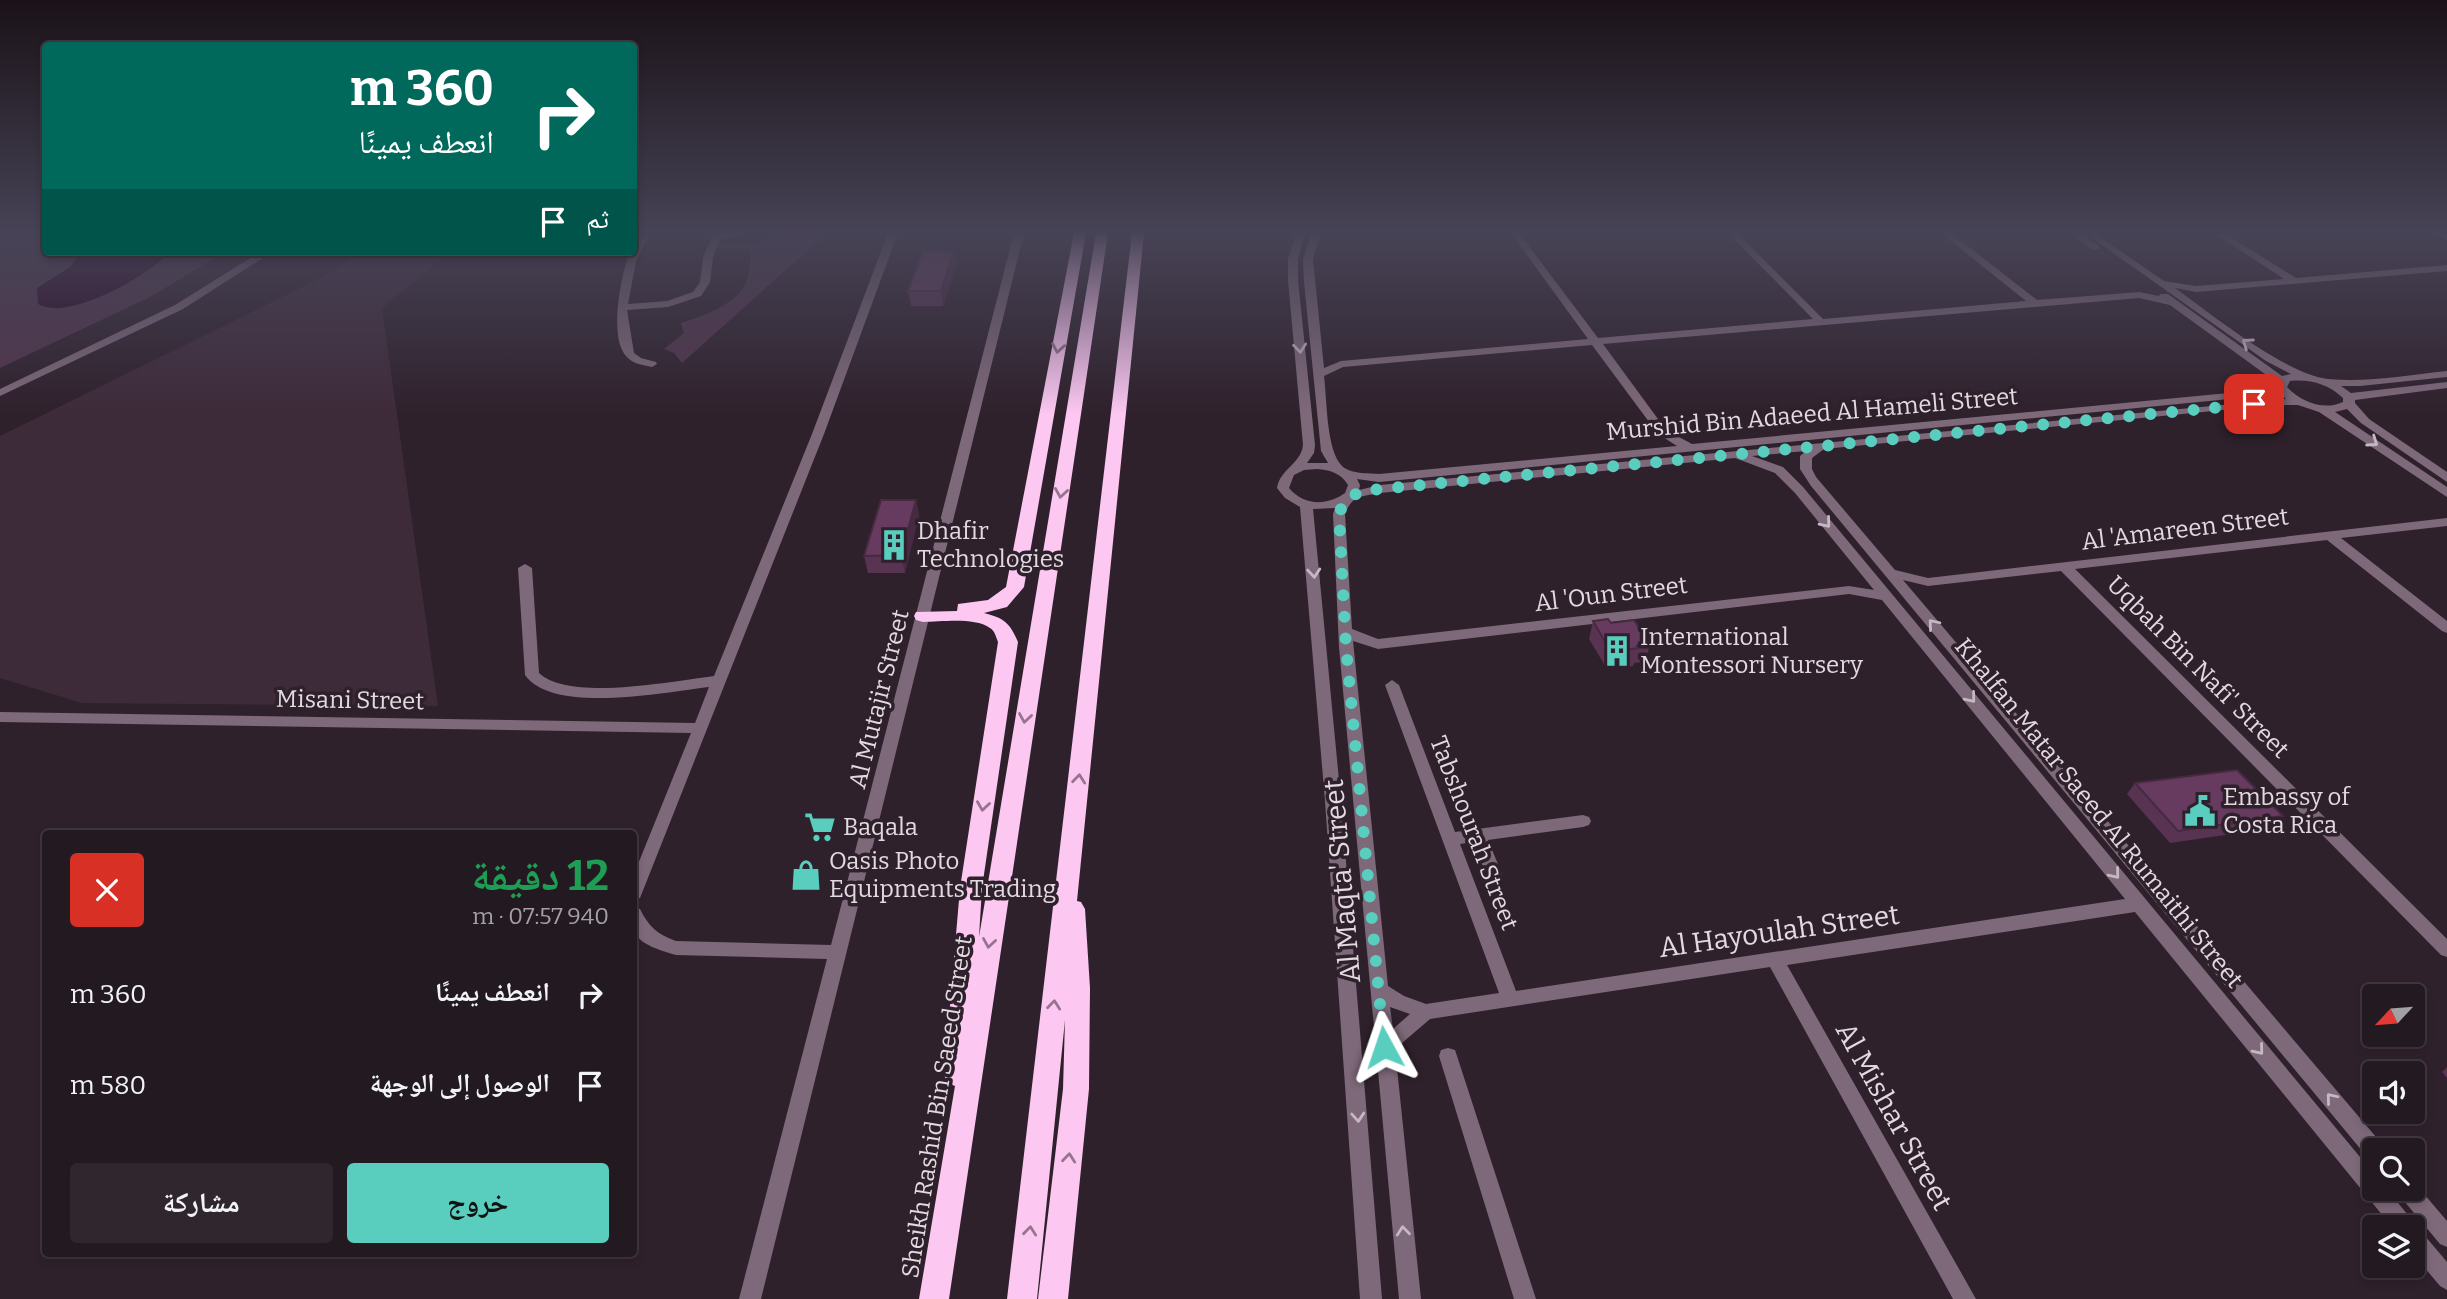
<!DOCTYPE html>
<html lang="ar">
<head>
<meta charset="utf-8">
<style>
	:root { --surface:#231921; --page:#2f262e; --text:#f1f3f6; --muted:#a3a0a5; --line:#40383f; --accent:#59cebf }
	body { margin:0; font-family:Bitter,"Noto Naskh Arabic",serif; background:var(--page); color:var(--text); direction:rtl; height:100vh; display:flex; flex-direction:column; font-size:26px; white-space:nowrap }
	* { box-sizing:border-box; margin:0 }
	p { font-size:23px; color:var(--muted) }
	.icon { flex:none; width:38px; height:38px; fill:none; stroke:currentColor; stroke-width:2; stroke-linecap:round; stroke-linejoin:round }
	.map { position:relative; flex:1; overflow:hidden; direction:ltr }
	.drawer { position:absolute; left:42px; top:830px; width:595px; height:427px; display:flex; flex-direction:column; background:var(--surface); border-radius:7px; box-shadow:0 4px 10px #0003,0 0 0 2px var(--line); direction:rtl }
	.drawer>* { flex:none }
	.banner { position:absolute; left:42px; top:42px; width:595px; height:214px; border-radius:7px; box-shadow:0 4px 10px #0003,0 0 0 2px var(--line); direction:rtl; background:#00695c; color:#fff; overflow:hidden }
	.needle { width:46px; rotate:244deg }
	.buttons { position:absolute; left:2362px; top:984px; display:grid; gap:14px }
	.buttons a { display:grid; place-items:center; width:63px; height:63px; border-radius:7px; background:var(--surface); box-shadow:0 4px 10px #0003,0 0 0 2px var(--line); font-size:35px }
	.pin { position:absolute; display:grid; place-items:center; width:60px; height:60px; color:#fff; margin:-30px; border-radius:14px; box-shadow:0 4px 10px #0006 }
	.me { position:absolute; width:77px; margin:-38px; rotate:355deg; stroke-linejoin:round; filter:drop-shadow(0 0 5px #0008) }
	.turn { display:flex; align-items:center; gap:24px; height:147px; padding:0 28px; font-size:32px }
	.turn .icon { width:91px; height:91px; stroke-width:2.5 }
	.turn b { display:block; font-size:49px; line-height:60px }
	.then { display:flex; align-items:center; height:66px; padding:0 28px; background:#0003; gap:14px; font-size:26px }
	.round { display:grid; place-items:center; flex:none; width:74px; height:74px; border-radius:7px; background:var(--page) }
	.overview { display:flex; align-items:center; justify-content:space-between; height:119px; padding:0 28px }
	h1 { font-size:42px; font-weight:700; line-height:52px; color:#1e9e55 }
	.action { display:flex; gap:14px; margin-top:auto; padding:14px 28px }
	.action a { flex:1; height:80px; border-radius:7px; background:var(--accent); color:#111; font-size:28px; font-weight:700; line-height:80px; text-align:center }
	.action a+a { background:var(--page); color:var(--text) }
	ul { padding:0; list-style:none }
	li { display:flex; align-items:center; gap:21px; height:91px; padding:0 28px }
	li div { flex:1 }
	li b { display:block; font-size:26px }
	li em { font-style:normal }
	.map>svg:first-child { display:block }
</style>
</head>
<body>
<div class="map">
<svg width="2447" height="1299" viewBox="0 0 2447 1299">
	<rect width="100%" height="100%" fill="#2f212c"/>
	<path fill="#3e2b3a" d="M359 252H450L382 308 438 706 82 703 0 678V436L333 272Z"/>
	<path fill="#51344b" d="M0 233H45L46 252H225L152 296 0 368Z
		M783 233H827L682 363 674 353 664 349 684 333 681 323C703 316 739 304 747 280 750 271 750 261 751 251L746 249 715 248 717 244 754 245Z"/>
	<path fill="#280223" d="M81 252H170C149 275 69 322 38 304L37 288 70 267Z"/>
	<g fill="none" stroke-linecap="round" stroke-linejoin="round">
		<path fill="#7e697a" fill-rule="evenodd" d="M640 233H650L636 261 628 304 667 301 693 292 700 282 703 257 714 233H745L720 240 713 257 710 282 701 296 668 307 627 310 634 353 641 358 656 362 657 364 652 367C643 365 633 364 627 357 608 339 621 274 630 252H634V245Z
			M888 233H898L824 434 640 898 634 900V874L691 733 0 722V712L695 723 709 687C666 692 553 715 525 675L518 568 525 564 532 568 539 673C570 702 672 681 714 676L812 434Z
			M1014 233H1024L761 1299H739L827 959 676 955C663 951 638 945 634 930 632 924 634 914 634 907L640 909C648 926 658 935 676 941L831 945Z
			M1296 233H1305L1298 259V280L1315 445 1314 453 1307 463H1328L1321 451 1304 282 1303 259 1312 233H1321L1313 259 1324 368 1341 361 1588 339 1511 233H1519L1598 338 1813 319 1728 233H1737L1823 319 2026 301 1941 233H1951L2037 300 2139 292 2159 296 2160 294H2168L2282 376 2291 374 2266 361 2085 233H2094L2164 281 2196 286 2284 279 2214 233H2224L2296 278 2447 265V271L2196 292 2175 288C2211 314 2287 375 2328 379 2367 383 2408 375 2447 371V377L2360 386H2341L2351 393 2447 382V388L2355 400V403L2369 419 2447 472V482L2361 423 2347 409 2335 412 2447 487V497L2319 412 2298 405H2274L1824 449 1812 458V469L1816 477 1895 570 1928 578 2447 518V526L2341 538 2447 621V633L2442 631 2327 540 2075 569 2447 939V957L2441 955 2061 571 1928 586 1903 580 2382 1144 2384 1150H2375V1160L2368 1158 1811 486 1800 469V456L1806 451 1752 456 1783 467 1803 487 2375 1175V1188H2386L2412 1220 2415 1228 2420 1230 2447 1262V1290L2440 1286 2413 1254V1227H2392L2135 912 1787 965 1976 1299H1953L1770 967 1430 1019 1395 1049 1421 1299H1399L1339 647 1333 514 1335 508 1313 509 1341 801 1382 1299H1360L1325 801 1300 507 1285 498 1277 488C1280 469 1301 464 1303 445L1288 280V259ZM2139 298 2170 305 2276 382V386L2260 390 1692 444 1666 430 1603 344ZM1592 345 1658 434 1677 446 1379 474C1368 473 1350 474 1342 466 1326 450 1327 399 1324 376L1343 367ZM2290 381C2310 379 2328 384 2343 398V402C2324 411 2301 402 2287 387ZM2279 392 2286 399 1380 485 1359 490 1360 485 1357 479 1379 482 2260 396ZM1735 458 1775 473 1795 493 1874 590 1849 586 1378 639 1352 629 1345 514C1353 494 1361 497 1380 493ZM1317 469C1330 470 1341 473 1348 485L1345 493C1327 506 1304 506 1289 488L1294 475 1304 470ZM1849 594 1882 600 2125 899 1516 991 1460 844 1473 842 1488 879 1494 881 1500 879 1502 874 1488 840 1583 827 1589 825 1591 821 1589 817 1583 815 1455 832 1399 685 1392 680 1385 685 1499 993 1426 1004 1404 996 1388 986 1353 641 1378 649ZM1390 1007 1410 1014 1393 1029Z
			M2070 233H2080L2101 248 2093 250Z
			M2433 233 2447 234V240Z
			M260 252H272L183 309 0 396V389L175 305Z
			M1448 1048 1455 1050 1457 1056 1536 1299H1514L1439 1056 1441 1050Z
			M2413 1181 2447 1221V1247L2440 1244 2399 1195 2396 1188H2413Z"/>
		<path fill="#fcc7f1" fill-rule="evenodd" d="M1074 233H1086L1024 587 1007 607 984 613C1004 618 1010 623 1018 642L982 888 979 937 1096 233H1108L949 1299H919L955 1086 948 1083 944 1075 960 888 998 642C996 637 995 631 990 628 974 617 942 622 923 622L916 620 914 616 916 612 957 611 958 604 988 600 1006 587Z
			M1132 233H1144L1077 901 1081 902 1085 909 1090 988 1089 1089 1068 1299H1038L1063 1089 1065 1020 1037 1299H1007Z"/>
	</g>
	<path fill="#583352" d="M954 251 956 266 943 306H911L908 291Z
		M916 500 919 516 905 573H868L864 556Z
		M1593 621 1611 623 1650 645 1645 662 1634 663 1633 666 1607 669 1589 639Z
		M2135 783 2283 816 2273 828 2170 843 2127 794Z
		M2447 1067V1078L2442 1072Z"/>
	<path fill="#472942" d="M954 251 956 266 943 306 941 291Z
		M916 500 919 516 905 573 901 555Z"/>
	<path fill="#663b5f" stroke="#472942" stroke-width="2" d="M923 251H954L941 291H908Z
		M881 500H916L901 555 864 556Z
		M1608 619 1611 623 1634 620 1650 645 1637 646 1638 648 1611 652 1593 621Z
		M2237 770 2283 816 2178 831 2135 783Z"/>
	<defs><path id="oneway-chevron" d="M-2-3.5L2.5 0L-2 3.5" fill="none" stroke-width="1.6" stroke-linecap="round" stroke-linejoin="round" transform="scale(1.75)"/></defs>
	<g stroke="#c5b8c2">
		<use href="#oneway-chevron" transform="translate(2247 343) rotate(-145)"/>
		<use href="#oneway-chevron" transform="translate(1300 348) rotate(84)"/>
		<use href="#oneway-chevron" transform="translate(2373 442) rotate(35)"/>
		<use href="#oneway-chevron" transform="translate(1826 523) rotate(51)"/>
		<use href="#oneway-chevron" transform="translate(1314 573) rotate(85)"/>
		<use href="#oneway-chevron" transform="translate(1933 624) rotate(-130)"/>
		<use href="#oneway-chevron" transform="translate(1971 698) rotate(51)"/>
		<use href="#oneway-chevron" transform="translate(2115 874) rotate(51)"/>
		<use href="#oneway-chevron" transform="translate(2259 1050) rotate(51)"/>
		<use href="#oneway-chevron" transform="translate(2331 1098) rotate(-130)"/>
		<use href="#oneway-chevron" transform="translate(1358 1117) rotate(86)"/>
		<use href="#oneway-chevron" transform="translate(1403 1231) rotate(-96)"/>
	</g>
	<g stroke="#96748e">
		<use href="#oneway-chevron" transform="translate(1058 348) rotate(100)"/>
		<use href="#oneway-chevron" transform="translate(1061 493) rotate(99)"/>
		<use href="#oneway-chevron" transform="translate(1025 718) rotate(99)"/>
		<use href="#oneway-chevron" transform="translate(1079 779) rotate(-84)"/>
		<use href="#oneway-chevron" transform="translate(983 806) rotate(98)"/>
		<use href="#oneway-chevron" transform="translate(989 943) rotate(99)"/>
		<use href="#oneway-chevron" transform="translate(1054 1005) rotate(-84)"/>
		<use href="#oneway-chevron" transform="translate(1069 1158) rotate(-84)"/>
		<use href="#oneway-chevron" transform="translate(1030 1231) rotate(-84)"/>
	</g>
	<linearGradient id="sky" x2="0" y2="1"><stop stop-color="#1a1218"/><stop offset="0.56" stop-color="#474356"/><stop offset="1" stop-color="#474356" stop-opacity="0"/></linearGradient>
	<rect width="2447" height="414" fill="url(#sky)"/>
	<g fill="none" stroke-linecap="round" stroke-linejoin="round">
		<path stroke="#59cebf" stroke-width="12" stroke-dasharray="0 21.6" d="M1384 1047 1346 647 1339 514C1346 493 1360 492 1380 489L2254 404"/>
	</g>
	<defs>
		<symbol id="building-bare" viewBox="-9 -9 18 18"><path d="M-4-6H4V6H1V3H-1V6H-4ZM-2.5-4.3h1.7v1.8h-1.7ZM.8-4.3h1.7v1.8H.8ZM-2.5-1h1.7V.8h-1.7ZM.8-1h1.7V.8H.8Z" fill="#59cebf" stroke="#2f212c" stroke-width="2.5" paint-order="stroke"/></symbol>
		<symbol id="civic-bare" viewBox="-9 -9 18 18"><path d="M-.6-6.5H3V-4.5H.6V-3L4-1V1h2V6H-6V1h2V-1L-.6-3ZM-1.2 2.5V6h2.4V2.5Z" fill="#59cebf" stroke="#2f212c" stroke-width="2.5" paint-order="stroke"/></symbol>
		<symbol id="supermarket-bare" viewBox="-9 -9 18 18"><path d="M-6-5.5h2.5l.6 2H6L4.5 2H-2.5L-4.4-4H-6ZM-1.5 3.2a1.3 1.3 0 1 0 .1 0ZM3 3.2a1.3 1.3 0 1 0 .1 0Z" fill="#59cebf" stroke="#2f212c" stroke-width="2.5" paint-order="stroke"/></symbol>
		<symbol id="shop-bare" viewBox="-9 -9 18 18"><path d="M-5-2.5h2.3a2.7 3.5 0 0 1 5.4 0H5L5.5 6h-11ZM-1.5-2.5h3a1.5 2.3 0 0 0-3 0Z" fill="#59cebf" stroke="#2f212c" stroke-width="2.5" paint-order="stroke"/></symbol>
	</defs>
	<g fill-rule="evenodd">
		<use href="#building-bare" x="872" y="523" width="44" height="44"/>
		<use href="#building-bare" x="1595" y="629" width="44" height="44"/>
		<use href="#civic-bare" x="2178" y="789" width="44" height="44"/>
		<use href="#supermarket-bare" x="798" y="805" width="44" height="44"/>
		<use href="#shop-bare" x="784" y="853" width="44" height="44"/>
	</g>
	<g text-anchor="middle" dominant-baseline="central" stroke-width="7" stroke-linejoin="round" paint-order="stroke">
		<g font-size="24" fill="#e3dae1" stroke="#2f212c">
			<text transform="translate(1812 414) rotate(-5)">Murshid Bin Adaeed Al Hameli Street</text>
			<text transform="translate(2185 529) rotate(-7)">Al 'Amareen Street</text>
			<text transform="translate(1611 594) rotate(-7)">Al 'Oun Street</text>
			<text transform="translate(2198 667) rotate(45)">Uqbah Bin Nafi' Street</text>
			<text transform="translate(879 699) rotate(-76)">Al Mutajir Street</text>
			<text transform="translate(350 700) rotate(1)">Misani Street</text>
			<text transform="translate(2099 813) rotate(51)">Khalfan Matar Saeed Al Rumaithi Street</text>
			<text transform="translate(1474 833) rotate(69)">Tabshourah Street</text>
			<text transform="translate(937 1107) rotate(-81)">Sheikh Rashid Bin Saeed Street</text>
		</g>
		<g font-size="24" fill="#e3dae1" stroke="#2f212c" text-anchor="start">
			<text x="917" y="531">Dhafir<tspan x="917" dy="28">Technologies</tspan></text>
			<text x="1640" y="637">International<tspan x="1640" dy="28">Montessori Nursery</tspan></text>
			<text x="2223" y="797">Embassy of<tspan x="2223" dy="28">Costa Rica</tspan></text>
			<text x="843" y="827">Baqala</text>
			<text x="829" y="861">Oasis Photo<tspan x="829" dy="28">Equipments Trading</tspan></text>
		</g>
		<g font-size="28" fill="#e3dae1" stroke="#2f212c">
			<text transform="translate(1342 881) rotate(-95)">Al Maqta' Street</text>
			<text transform="translate(1779 931) rotate(-8)">Al Hayoulah Street</text>
			<text transform="translate(1894 1116) rotate(61)">Al Mishar Street</text>
		</g>
	</g>
</svg>
<div class="buttons">
<a><svg class="needle" viewBox="-14 -14 28 28"><path d="M0-13l5 13h-10z" fill="#e53935"/><path d="M0 13l5-13h-10z" fill="#a3a0a5"/></svg></a>
<a><svg class="icon" aria-label="sound" viewBox="0 0 24 24"><path d="M4 9h4l5-4v14l-5-4H4zM17 9q2 3 0 6"/></svg></a>
<a><svg class="icon" aria-label="search" viewBox="0 0 24 24"><circle cx="10" cy="10" r="6"/><path d="M15 15l6 6"/></svg></a>
<a><svg class="icon" aria-label="layers" viewBox="0 0 24 24"><path d="M12 4l9 5-9 5-9-5zM3 14l9 5 9-5"/></svg></a>
</div>
<div class="pin" style="left:2254px;top:404px;background:#d93025"><svg class="icon" aria-label="arrive" viewBox="0 0 24 24"><path d="M6 21V4h12l-3 4 3 4H6"/></svg></div>
<svg class="me" style="left:1384px;top:1047px" viewBox="-20 -20 40 40"><path d="M0-17L14 15 0 8-14 15z" fill="#59cebf" stroke="#fff" stroke-width="4"/></svg>
<div class="banner">
<div class="turn"><svg class="icon" aria-label="right" viewBox="0 0 24 24"><path d="M7 20v-9h11M14 6l5 5-5 5"/></svg><div><b>360 m</b>انعطف يمينًا</div></div>
<div class="then">ثم<svg class="icon" aria-label="arrive" viewBox="0 0 24 24"><path d="M6 21V4h12l-3 4 3 4H6"/></svg></div>
</div>
<section class="drawer">
<div class="overview"><div><h1>12 دقيقة</h1><p>940 m · 07:57</p></div><a class="round" style="background:#d93025;color:#fff"><svg class="icon" aria-label="close" viewBox="0 0 24 24"><path d="M6 6l12 12M18 6L6 18"/></svg></a></div>
<ul>
<li><svg class="icon" aria-label="right" viewBox="0 0 24 24"><path d="M7 20v-9h11M14 6l5 5-5 5"/></svg><div><b>انعطف يمينًا</b></div><em>360 m</em></li>
<li><svg class="icon" aria-label="arrive" viewBox="0 0 24 24"><path d="M6 21V4h12l-3 4 3 4H6"/></svg><div><b>الوصول إلى الوجهة</b></div><em>580 m</em></li>
</ul>
<div class="action"><a>خروج</a><a>مشاركة</a></div>
</section>
</div>
</body>
</html>
